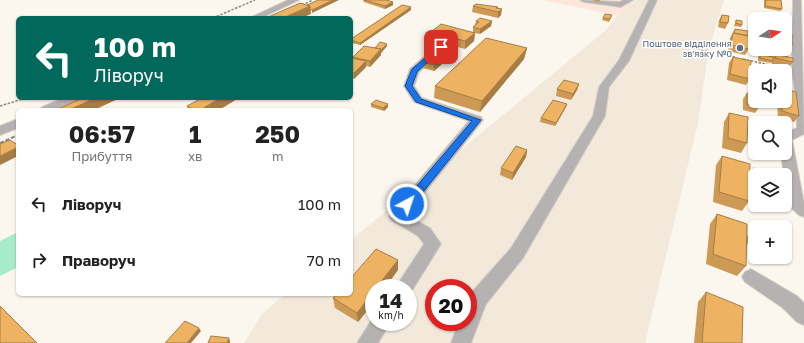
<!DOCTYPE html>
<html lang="uk">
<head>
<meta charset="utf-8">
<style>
	:root { --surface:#fff; --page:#f2f2f2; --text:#222; --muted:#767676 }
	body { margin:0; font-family:"Golos Text",sans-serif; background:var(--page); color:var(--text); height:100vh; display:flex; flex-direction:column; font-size:15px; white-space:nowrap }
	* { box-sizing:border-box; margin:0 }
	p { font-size:13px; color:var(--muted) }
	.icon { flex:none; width:22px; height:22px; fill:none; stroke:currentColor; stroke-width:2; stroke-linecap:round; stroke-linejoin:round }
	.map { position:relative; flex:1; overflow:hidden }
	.side { position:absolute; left:16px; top:108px; width:337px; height:188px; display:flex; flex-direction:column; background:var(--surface); border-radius:6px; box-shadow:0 1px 3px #0004 }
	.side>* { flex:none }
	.top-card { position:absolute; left:16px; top:16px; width:337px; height:84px; border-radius:6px; box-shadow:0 1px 3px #0004; background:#00695c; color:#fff; overflow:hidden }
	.needle { width:26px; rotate:78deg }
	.tools { position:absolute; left:748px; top:12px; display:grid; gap:8px }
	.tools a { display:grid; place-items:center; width:44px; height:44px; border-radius:6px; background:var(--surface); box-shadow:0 1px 3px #0004; font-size:20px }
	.speed { position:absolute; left:365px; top:279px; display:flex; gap:8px; font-size:20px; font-weight:700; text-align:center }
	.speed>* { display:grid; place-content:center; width:52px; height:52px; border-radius:50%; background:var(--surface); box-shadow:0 1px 3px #0004; line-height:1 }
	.speed small { font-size:10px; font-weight:400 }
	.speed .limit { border:6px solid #d22; background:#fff; color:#111 }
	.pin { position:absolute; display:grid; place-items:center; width:34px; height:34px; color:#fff; margin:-17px; border-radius:8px; box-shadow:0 2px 6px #0006 }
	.me { position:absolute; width:44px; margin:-22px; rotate:40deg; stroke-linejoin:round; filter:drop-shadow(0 0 3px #0008) }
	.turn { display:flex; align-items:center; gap:14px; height:84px; padding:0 12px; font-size:18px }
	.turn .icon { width:52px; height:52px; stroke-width:2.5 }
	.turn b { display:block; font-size:28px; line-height:34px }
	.eta { display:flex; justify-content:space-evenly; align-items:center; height:68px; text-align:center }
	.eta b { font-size:24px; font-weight:700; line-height:28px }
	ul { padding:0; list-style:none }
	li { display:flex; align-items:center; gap:12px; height:56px; padding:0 12px }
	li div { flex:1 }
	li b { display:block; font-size:15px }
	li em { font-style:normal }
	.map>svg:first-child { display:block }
</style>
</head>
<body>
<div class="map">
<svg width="804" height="343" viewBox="0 0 804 343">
	<rect width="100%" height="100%" fill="#fbf6ee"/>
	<path fill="#f2e9db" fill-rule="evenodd" d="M631 0H724L709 48 698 123 645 343H244L262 314 285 294H351V240L605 31ZM374 288H408V322H374ZM434 288H468V322H434Z"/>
	<path fill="#fee7da" d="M542 0H631L619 16Z"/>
	<path fill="#a7ebca" d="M18 232V267L0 276V241Z"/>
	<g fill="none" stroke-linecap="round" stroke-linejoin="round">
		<defs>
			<path id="minor" d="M288 0H299L261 18H250Z
				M580 0 620 2 623 0H633L621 7 584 2Z
				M649 0H657L629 61 609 87 605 116 523 258 486 304 471 343H451L459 322H468V301L471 293 511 248 593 116 599 87 619 60Z
				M793 0H801L804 134 792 140 804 203V217L799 215 788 205 781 153H785V133L797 128 796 103 792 70Z
				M441 44 446 47 419 72 414 86 422 98 481 117 483 120 407 215 430 228 441 244 410 294H408V288H395L424 244 418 236 391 220 389 216 469 121 414 102 404 86 410 69 438 45Z
				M64 98H80L78 100 56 110H40L42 107Z
				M18 119V128L0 135V126Z
				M751 269 797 296 804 303V325L797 322 783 308 745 282 742 277 745 272Z
				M374 316V322H391L378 343H357Z"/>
		</defs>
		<use href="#minor" stroke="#d5d1ca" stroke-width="2"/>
		<path stroke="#8a8681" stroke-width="1.5" stroke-dasharray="2.5 1.5" stroke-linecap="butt" d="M302 5 313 0
			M213 18 255 0
			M697 49 735 57
			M743 59 788 69
			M0 106 26 98"/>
		<path stroke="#8a8681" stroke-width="2" stroke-dasharray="4 2" stroke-linecap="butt" d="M0 143 18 135"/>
		<use href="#minor" fill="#b6b2b1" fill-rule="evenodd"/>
	</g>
	<path fill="#cc9a55" d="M363 0H386L393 2V5L385 9 364 2Z
		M592 0H600L599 2Z
		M764 0H781L782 9 780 11 764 8Z
		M473 6 498 7V8L501 15 498 18 472 12Z
		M411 10 360 45 351 43V39Z
		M722 15 728 23 725 29 718 27 719 20Z
		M603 18H611L609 22 602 20Z
		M736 20 742 25 741 27 734 26Z
		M476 21H492L491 26 480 34 475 33 474 41 465 49 431 40V32H473V27L475 25Z
		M735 29 748 36 749 49 745 55 728 51 730 38Z
		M785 33 792 46 790 49 785 48Z
		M387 46 381 53V55L370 67 366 66V67L354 79 351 78V58H353V57L375 48Z
		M527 48 524 59 480 112 434 98 435 86Z
		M760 54 773 57 775 54 793 62 789 68 772 64V63L758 61V57Z
		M450 57 434 71 423 68V62Z
		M733 57 750 79 746 85 727 80 729 63Z
		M579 84 577 90 571 100 556 96 557 89Z
		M755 86V92H753V89Z
		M747 93 759 107 755 113 743 110V99Z
		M777 101H785L799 116 794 122 778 118Z
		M371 104H388V107L384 111 371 107Z
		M567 104 566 107 555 126 540 122 541 118Z
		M187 106 219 110H188Z
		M729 113 747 143 741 153 722 148 724 122Z
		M527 150 526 157 512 180 500 175 501 168Z
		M722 156 749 173 753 168 778 175H755V182L749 181V201L742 211 713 202 716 165Z
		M717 214 746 266 737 276 706 264 710 224Z
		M753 229 755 230V247L747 244V236Z
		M398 260V270L374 288V302L358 322 335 308 333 298Z
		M706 292 742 343H694L698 302Z"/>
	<path fill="#a67d45" d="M333 0H339L312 13V10Z
		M393 2V5L385 9V6Z
		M310 6 311 14 301 18H283Z
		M411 7V10L360 45V43Z
		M502 9 501 15 498 18V12Z
		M492 21 491 26 480 34V29Z
		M475 33 474 41 465 49V41Z
		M387 44V46L381 53V55L370 67V61L381 49Z
		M527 48 524 59 480 112 482 101Z
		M450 51V57L434 71V65Z
		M366 61V67L354 79V73Z
		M579 84 577 90 571 100 573 94Z
		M95 98H120L94 110H69Z
		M220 98H239L219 110H200Z
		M388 104V107L384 111 383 108Z
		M567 104 566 107 555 126 556 123Z
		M18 147V156L0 165V156Z
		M527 150 526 157 512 180 513 173Z
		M398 260V270L385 288H376Z
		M374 291V302L358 322 357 313Z
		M199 328 201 331 191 343H187Z
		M229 338 230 341V343H227Z"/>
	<path fill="#edb363" stroke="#a67d45" d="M318 0H333L312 10H310V6L307 5Z
		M364 0H386L393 2 385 6Z
		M766 0H781L782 9 765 6Z
		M300 3 310 6 283 18H266Z
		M476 4 498 7 496 8 502 9 498 12 473 6Z
		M402 5 411 7 360 43 351 40V39Z
		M605 14 612 15 610 19 603 18Z
		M722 15 729 16 728 23 720 22Z
		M480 18 492 21 480 29 473 27 479 22 476 21Z
		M736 20 742 21V25L736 23Z
		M441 24 475 33 465 41 431 32Z
		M735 29 748 31V36L734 33Z
		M733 33 750 36 749 49 731 45Z
		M785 33 792 34V46L785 45Z
		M486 38 527 48 482 101 435 86Z
		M380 42 387 44 381 50V49L375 48Z
		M364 46 381 49 370 61 353 57Z
		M439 48 450 51 434 65 423 62Z
		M760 54 773 57V61L760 58Z
		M775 54 793 58V62L775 58Z
		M733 57 751 61 750 79 730 74Z
		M351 58 366 61 354 73 351 72Z
		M564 80 579 84 573 94 557 89Z
		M785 89 796 92 799 116 782 111 781 101H785Z
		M747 93 755 95V101H759V107L747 104Z
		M83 98H95L69 110H56Z
		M202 98H220L200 110H195L187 106Z
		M376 100 388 104 383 108 371 104Z
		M553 100 567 104 556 123 541 118Z
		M729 113 748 117 747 143 728 138Z
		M10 140 18 145V147L0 156V144Z
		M516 146 527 150 513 173 501 168Z
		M722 156 750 164 749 201 719 192Z
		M753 168 778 175H758L753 174Z
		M717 214 747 224 746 266 713 254Z
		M753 229 755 230V238L753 237Z
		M376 249 398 260 376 288H374V291L357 313 333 298 337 294H351V278Z
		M706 292 743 307 742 343H702Z
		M0 306 37 343H0Z
		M185 321 199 328 187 343H165Z
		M211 336 229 338 227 343H208Z"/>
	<path fill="#1a73e8" stroke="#114b97" d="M439 46 444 47 417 72 412 86 421 99 481 120 411 207 407 208 402 204 404 201 472 121 416 102 405 86 412 69Z"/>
	<circle fill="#5c6f8a" stroke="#fff" stroke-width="1.5" cx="740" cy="48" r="4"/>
	<g text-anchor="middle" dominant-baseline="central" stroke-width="3" stroke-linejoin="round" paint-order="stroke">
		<g font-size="9" fill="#4e5e75" stroke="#fff" text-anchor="end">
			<text x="732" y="43">Поштове відділення<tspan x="732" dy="10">зв'язку №0</tspan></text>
		</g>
	</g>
</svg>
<div class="tools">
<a><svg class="needle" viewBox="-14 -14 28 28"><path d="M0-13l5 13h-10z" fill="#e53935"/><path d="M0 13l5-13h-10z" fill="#767676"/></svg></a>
<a><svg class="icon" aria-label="sound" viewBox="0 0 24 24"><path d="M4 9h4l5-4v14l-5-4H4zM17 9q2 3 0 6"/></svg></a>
<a><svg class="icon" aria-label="search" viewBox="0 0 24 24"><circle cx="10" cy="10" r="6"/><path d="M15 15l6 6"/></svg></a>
<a><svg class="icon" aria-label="layers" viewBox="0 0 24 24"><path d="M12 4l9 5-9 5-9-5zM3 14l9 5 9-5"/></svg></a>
<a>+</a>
</div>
<div class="speed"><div>14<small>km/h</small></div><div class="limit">20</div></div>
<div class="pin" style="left:441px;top:47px;background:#d93025"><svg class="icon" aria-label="arrive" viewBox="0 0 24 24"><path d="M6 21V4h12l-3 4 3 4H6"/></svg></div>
<svg class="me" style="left:407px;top:204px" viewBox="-20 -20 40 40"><circle r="17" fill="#1a73e8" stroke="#fff" stroke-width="3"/><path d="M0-11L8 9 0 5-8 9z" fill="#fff"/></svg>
<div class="top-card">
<div class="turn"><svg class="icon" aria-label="left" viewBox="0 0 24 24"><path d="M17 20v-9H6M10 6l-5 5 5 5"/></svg><div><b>100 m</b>Ліворуч</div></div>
</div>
<section class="side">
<div class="eta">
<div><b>06:57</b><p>Прибуття</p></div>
<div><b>1</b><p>хв</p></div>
<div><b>250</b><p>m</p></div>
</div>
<ul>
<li><svg class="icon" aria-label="left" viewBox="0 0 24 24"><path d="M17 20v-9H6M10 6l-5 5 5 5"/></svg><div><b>Ліворуч</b></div><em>100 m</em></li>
<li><svg class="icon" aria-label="right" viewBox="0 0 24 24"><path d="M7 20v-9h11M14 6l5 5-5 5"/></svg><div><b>Праворуч</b></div><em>70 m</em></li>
</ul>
</section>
</div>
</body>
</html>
